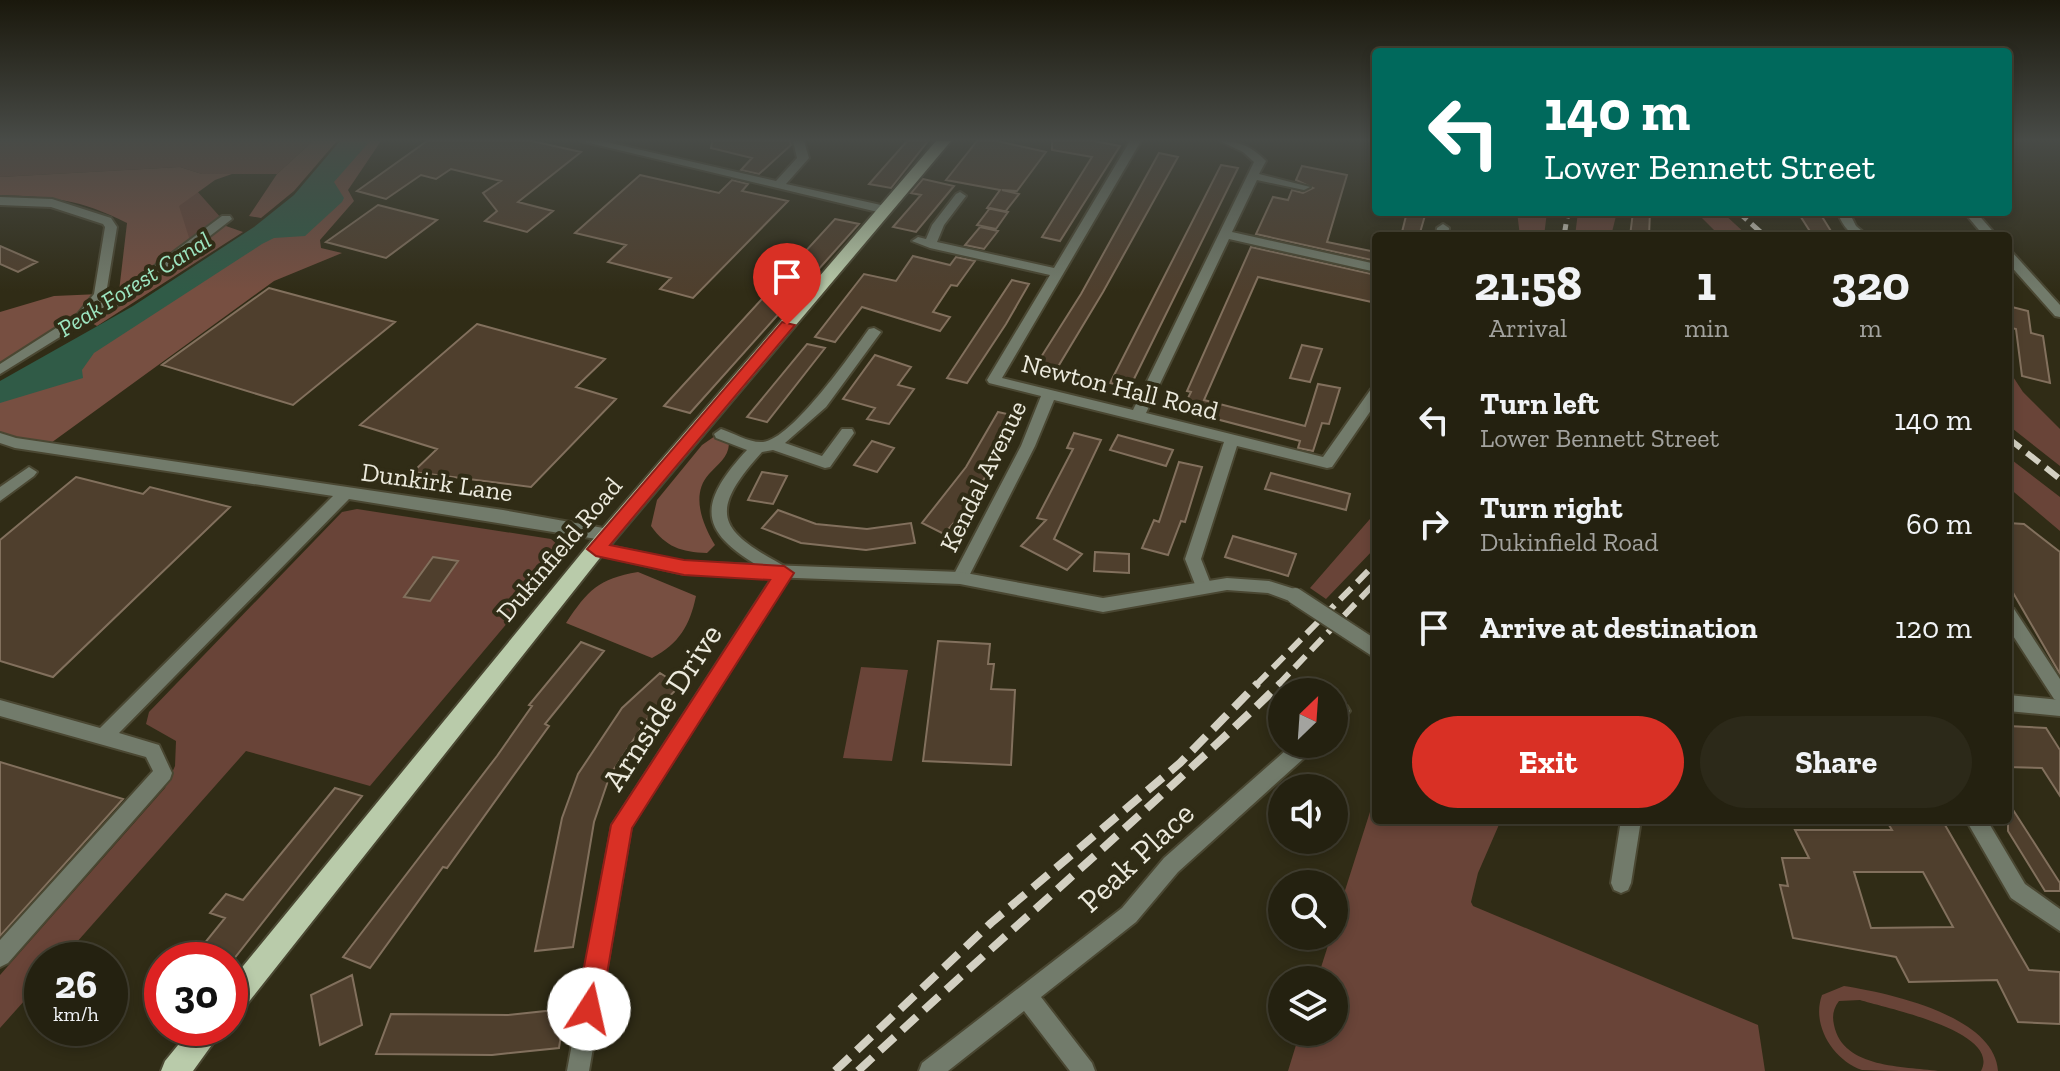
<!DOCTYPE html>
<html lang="en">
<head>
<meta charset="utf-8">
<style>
	:root { --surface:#242110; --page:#2c2919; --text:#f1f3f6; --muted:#a3a39f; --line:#413e30; --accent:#d93025 }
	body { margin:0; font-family:"Zilla Slab",serif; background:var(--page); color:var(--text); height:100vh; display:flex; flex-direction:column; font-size:30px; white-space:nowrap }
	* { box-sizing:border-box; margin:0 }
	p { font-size:26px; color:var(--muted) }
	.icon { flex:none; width:44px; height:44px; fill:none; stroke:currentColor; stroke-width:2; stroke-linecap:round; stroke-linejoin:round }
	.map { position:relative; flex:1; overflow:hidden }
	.side { position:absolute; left:1372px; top:232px; width:640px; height:592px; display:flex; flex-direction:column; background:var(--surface); border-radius:8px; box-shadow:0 4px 12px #0003,0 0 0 2px var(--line) }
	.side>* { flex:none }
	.banner { position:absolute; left:1372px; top:48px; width:640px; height:168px; border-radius:8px; box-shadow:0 4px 12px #0003,0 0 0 2px var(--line); background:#00695c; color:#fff; overflow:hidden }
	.needle { width:52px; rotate:25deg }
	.tools { position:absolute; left:1268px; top:678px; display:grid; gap:16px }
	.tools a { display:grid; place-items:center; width:80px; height:80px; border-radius:50%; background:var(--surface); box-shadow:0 4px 12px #0003,0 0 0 2px var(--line); font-size:40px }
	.speed { position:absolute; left:24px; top:942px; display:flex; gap:16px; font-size:40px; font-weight:700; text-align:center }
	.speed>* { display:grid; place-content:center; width:104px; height:104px; border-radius:50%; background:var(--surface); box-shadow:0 4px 12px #0003,0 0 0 2px var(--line); line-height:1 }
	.speed small { font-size:20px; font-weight:400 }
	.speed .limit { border:12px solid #d22; background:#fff; color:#111 }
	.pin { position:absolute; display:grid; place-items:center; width:68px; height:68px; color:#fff; margin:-82px -34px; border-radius:50% 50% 50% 0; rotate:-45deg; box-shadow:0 0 8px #0007 }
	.pin .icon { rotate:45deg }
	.me { position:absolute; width:88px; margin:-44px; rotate:10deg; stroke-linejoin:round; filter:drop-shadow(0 0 6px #0008) }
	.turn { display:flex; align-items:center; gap:28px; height:168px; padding:0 40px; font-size:36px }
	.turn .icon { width:104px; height:104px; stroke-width:2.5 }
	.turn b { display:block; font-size:56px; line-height:68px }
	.eta { display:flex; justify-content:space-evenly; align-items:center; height:136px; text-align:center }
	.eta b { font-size:48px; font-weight:800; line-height:56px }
	.button { display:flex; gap:16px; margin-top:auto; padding:16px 40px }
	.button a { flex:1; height:92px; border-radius:48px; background:var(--accent); color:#fff; font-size:32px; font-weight:800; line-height:92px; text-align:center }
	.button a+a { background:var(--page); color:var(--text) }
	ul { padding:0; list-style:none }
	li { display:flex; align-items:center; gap:24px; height:104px; padding:0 40px }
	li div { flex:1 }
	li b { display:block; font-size:30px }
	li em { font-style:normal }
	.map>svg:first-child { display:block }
</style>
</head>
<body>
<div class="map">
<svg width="2060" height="1071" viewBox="0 0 2060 1071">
	<rect width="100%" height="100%" fill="#302c16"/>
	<path fill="#694438" d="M0 141H313L277 174H202L180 167 0 177Z
		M197 191 222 219 191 248 178 206Z
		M1517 212H1547L1544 236H1520Z
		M1578 212H1617L1611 236H1575Z
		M1696 212H1722L1748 236H1720Z
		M2008 369 2023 392 2060 429V466L2008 425Z
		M2008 457 2060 497V531L2008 487Z
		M357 509 551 539 564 550 557 564 370 786 246 751 61 960H42V981L0 1028V975L165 788 175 766 176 741 146 724 149 712 342 512Z
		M1376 512V547L1326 599 1310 588Z
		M861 667 908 670 892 761 843 758Z
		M1376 793V820H1501L1478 873 1471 902 1473 906 1758 1025 1765 1071H1288L1300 1032H1334V980H1317L1331 936H1334V925Z
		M1844 986C1889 993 1995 1016 1998 1071H1981C2002 1031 1885 1008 1860 1000L1839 1001C1833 1009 1832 1016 1834 1025 1843 1069 1904 1066 1938 1071 1916 1071 1883 1071 1862 1070 1833 1060 1811 1025 1822 995Z"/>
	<path fill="#774f41" d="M313 141H337L294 191 261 218 249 216 277 174Z
		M354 141H381L348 190 354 201 320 240 321 248 342 253 274 281 44 448 0 438V389L275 226Z
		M180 167 202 174H232L215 180 179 206 192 247 226 219V226L243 232 97 326 83 318 0 370V312L54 296 100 294 84 315 118 300 127 223C80 199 52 197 0 195V177Z
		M715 436 729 444C728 458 718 464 709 474 690 495 703 525 715 545L707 553C681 552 666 547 651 526L657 500 702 445Z
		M638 572 696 596C690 625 679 644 652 658L566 623C588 590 598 579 638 572Z"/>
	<path fill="#305b47" d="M340 141H370L334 182 344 198 342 202 305 236 274 238 262 244 94 353 82 370 83 378 0 403V381L133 306 254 227 294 195Z"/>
	<path fill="#4f3f2d" stroke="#82705d" stroke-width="2" fill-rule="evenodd" d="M427 141H532L581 152 518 202 553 211 527 232 485 221 497 211 483 193 501 181 451 169 436 179 421 175 386 199 357 191Z
		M712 141H790L791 145 759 174 741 170 752 158 711 148Z
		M907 141H928L891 188 869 184Z
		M977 141H997L1046 152 1017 191 1002 190 1019 194 1005 212 987 208 1000 190 946 180Z
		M1052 141H1094L1120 146 1060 241 1042 237 1092 157 1052 150Z
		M1159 153 1178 157 1103 292 1056 370 1036 365 1081 294Z
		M1221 165 1238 168 1130 387 1110 383Z
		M1302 166 1347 175 1327 242 1376 252V261L1256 234 1273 197 1288 200 1292 190 1303 193 1313 188 1296 180Z
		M640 175 719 193 732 180 748 184 742 191 788 201 693 298 660 289 671 278 608 262 626 245 575 233Z
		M923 179 954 186 916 232 893 227 921 195 911 193Z
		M378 205 437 220 386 258 326 242Z
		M990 208 1008 212 996 229 977 225Z
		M1407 212H1426L1419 236H1401Z
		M1633 212H1650L1649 236H1630Z
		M1799 214 1821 215 1834 236H1813Z
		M835 219 859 224 690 413 664 406Z
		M980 227 998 231 984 249 965 245Z
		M0 246 37 262 18 272 0 264Z
		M1251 247 1376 275V303L1258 277 1204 400 1305 426 1318 384 1340 388 1329 424 1322 423 1313 451 1298 448 1300 441 1182 410 1191 392 1187 391Z
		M913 256 950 265 956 257 975 261 957 286 951 285 933 312 950 317 940 331 862 307 835 342 815 337 864 274 896 281Z
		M1012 280 1029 284 1006 324 967 383 947 378Z
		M269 288 395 322 293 405 162 365Z
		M2008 306 2028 311 2031 333 2043 336 2050 383 2022 376 2016 329 2008 327Z
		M477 324 605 359 576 387 616 399 531 487 413 472 437 449 360 425Z
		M807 344 825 348 767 422 747 417Z
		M1302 345 1322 349 1310 382 1290 378Z
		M875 355 911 367 898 385 914 389 889 424 867 419 875 408 843 399Z
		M998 412 1020 417 967 508 944 534 922 523 966 467Z
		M1074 433 1101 440 1054 539 1082 554 1067 570 1021 546 1046 520 1037 518 1073 449 1067 448Z
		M1118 435 1173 450 1166 466 1110 450Z
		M872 441 894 448 877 472 854 465Z
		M1179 462 1202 467 1185 522 1181 521 1168 555 1142 548 1154 520 1159 522Z
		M762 472 787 476 773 504 748 500Z
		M1271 473 1350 494 1346 510 1265 489Z
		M76 477 143 494 150 487 230 507 53 677 0 661V540Z
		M778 510 816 524 867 529 911 523 915 543 866 550 801 543 762 528Z
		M2008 523 2024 524 2060 552V674L2008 584Z
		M1233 536 1296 554 1288 576 1225 557Z
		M1095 552 1129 554V573L1094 571Z
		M433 557 458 561 430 601 404 597Z
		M938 641 990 644 988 664H994L991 689 1015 690 1011 765 923 761Z
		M581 642 604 651 545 724 549 726 447 868 443 867 370 968 343 957 497 756 532 706 529 705Z
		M660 673 680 686 650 715 610 775 594 822 573 947 535 951 562 818 578 774 622 708Z
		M2008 726 2046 728 2060 750V796L2042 768 2008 767Z
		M0 762 123 799 0 936Z
		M335 788 362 796 233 960H191L225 918 210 913 226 894 243 900Z
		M2008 802 2060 883V891H2045L2008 831Z
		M1889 825H1945L2029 970 2060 972V1024L2018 1022 1997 980 1909 982 1896 957 1793 938 1780 885 1788 886 1782 858H1809L1795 830H1892ZM1854 872H1923L1953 927 1871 928Z
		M352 975 362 1025 320 1045 311 995Z
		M565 1009 559 1048 492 1055 376 1054 391 1014 508 1015Z"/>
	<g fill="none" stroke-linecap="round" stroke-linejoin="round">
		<defs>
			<path id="minor" d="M581 141H602L776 181 797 158 793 141H804L809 158 786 184 890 207 892 210 886 214Z
				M1130 141H1141L1002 378 1133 410 1254 162 1243 152 1220 141C1240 141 1252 147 1266 161L1259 174 1310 187 1304 190 1257 180 1232 232 1376 264V272L1229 239 1146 413 1323 457 1371 389 1376 387V403L1332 467 1327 468 1237 446 1201 559 1212 587 1210 592H1198L1185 559 1224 442 1054 400 1035 446 966 582H954L952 578 1021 446 1041 396 989 383 987 380 1050 275 930 248 912 241 918 237 926 239 932 225 956 194 960 192 966 196 944 225 937 242 1054 268Z
				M0 197 52 199 111 218 117 227 106 294 99 304 113 297 222 216H230L232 219 123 303 89 319 0 374V364L78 314 94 294 105 227 103 224 51 207 0 205Z
				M1837 212H1849L1856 226 1868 236C1849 236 1845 229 1837 212Z
				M1964 212H1976L1997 236H1984Z
				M1443 224 1449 228 1448 236H1436L1437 228Z
				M2008 251 2012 252 2060 305V317L2055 316 2008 263Z
				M874 328 881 332 826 407 785 443 822 456 842 429H852L854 433 830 467 825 468 773 450 762 452C704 516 721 532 790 569L792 573 631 827 589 1071H567L612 825 774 575C705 537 689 512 747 450L716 438 714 434 721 429C734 433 749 443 763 442 792 439 851 354 869 329Z
				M0 433 16 438 503 510 609 529 617 535 609 541 349 499 119 733 159 745 172 773 170 779 8 963 0 967V940L153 771 146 757 0 716V700L100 728 333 496 15 448 0 443Z
				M29 467 37 472 34 476 0 501V487Z
				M2008 607 2014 609 2060 679V702L2054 699 2008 628Z
				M1341 703 1347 706 1350 711 1340 723 1334 726V706Z
				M1293 744H1315L1313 750 1178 872 1136 922 1041 997 1092 1063 1095 1071H1070L1024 1011 948 1071H919L922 1063 1122 908 1164 858Z
				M1621 820H1641L1631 883 1628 890 1621 893 1614 890 1611 883Z
				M1966 820H1987L2025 884 2060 909V931L2011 898Z"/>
			<path id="tertiary" d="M596 543 684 562 960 572 1103 598 1227 578 1269 581 1301 591 1303 596 1301 601 1295 603 1268 593 1227 590 1103 612 960 584 684 574 590 553 588 549 590 545Z
				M2008 695 2060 700V716L2008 711Z"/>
			<path id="primary" d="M936 141H951L603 554 240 1013 230 1017V982L589 544Z
				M192 1028H224L193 1071H161L165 1061Z"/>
		</defs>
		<use href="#minor" stroke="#4a4732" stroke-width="4"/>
		<use href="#tertiary" stroke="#4a4732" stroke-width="4"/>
		<use href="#primary" stroke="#4a4732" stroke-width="4"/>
		<use href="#minor" fill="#727b6b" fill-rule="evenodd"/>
		<use href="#tertiary" fill="#727b6b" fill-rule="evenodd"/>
		<use href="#primary" fill="#b9cbaa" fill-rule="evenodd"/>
		<path stroke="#d3d0c2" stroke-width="5" stroke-dasharray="12 6" stroke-linecap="butt" d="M1738 212 1765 236
			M1564 236 1568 212"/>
		<path stroke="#d3d0c2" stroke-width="6" stroke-dasharray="16 8" stroke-linecap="butt" d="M2008 438 2060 479
			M1256 685 1376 563
			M1278 685 1376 582"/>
		<path stroke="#d3d0c2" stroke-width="8" stroke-dasharray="20 10" stroke-linecap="butt" d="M835 1071 991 923 1180 763 1258 683
			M858 1071C998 940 1143 816 1281 683"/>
		<defs>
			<path id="tertiary-bridge" d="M1295 596 1376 649"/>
		</defs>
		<use href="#tertiary-bridge" stroke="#4a4732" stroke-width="20" stroke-linecap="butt"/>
		<use href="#tertiary-bridge" stroke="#727b6b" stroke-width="16"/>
	</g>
	<linearGradient id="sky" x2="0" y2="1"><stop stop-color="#1a180c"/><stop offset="0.48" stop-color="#484b47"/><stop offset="1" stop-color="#484b47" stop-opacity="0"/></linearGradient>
	<rect width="2060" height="291" fill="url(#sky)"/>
	<path fill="#d93025" stroke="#8d1f18" stroke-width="2" d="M782 322 795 325 610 545 684 560 784 566 794 573 632 828 601 1009 598 1018 589 1022 580 1018 576 1009 611 825 770 580 684 575 596 556 587 549Z"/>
	<g text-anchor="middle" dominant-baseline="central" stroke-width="8" stroke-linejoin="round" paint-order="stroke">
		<g font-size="24" font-style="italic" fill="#9ce5c0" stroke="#302c16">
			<text transform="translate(134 284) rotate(-32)">Peak Forest Canal</text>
		</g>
		<g font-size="26" fill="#eceadd" stroke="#302c16">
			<text transform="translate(1120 387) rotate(14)">Newton Hall Road</text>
			<text transform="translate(983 476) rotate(-64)">Kendal Avenue</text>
			<text transform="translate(437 482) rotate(8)">Dunkirk Lane</text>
			<text transform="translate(559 549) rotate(-50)">Dukinfield Road</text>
		</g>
		<g font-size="32" fill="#eceadd" stroke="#302c16">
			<text transform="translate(662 707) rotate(-57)">Arnside Drive</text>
			<text transform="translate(1136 857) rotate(-43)">Peak Place</text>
		</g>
	</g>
</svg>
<div class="tools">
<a><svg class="needle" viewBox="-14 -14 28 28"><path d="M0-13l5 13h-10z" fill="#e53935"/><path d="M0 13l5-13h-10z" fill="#a3a39f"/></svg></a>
<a><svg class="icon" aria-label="sound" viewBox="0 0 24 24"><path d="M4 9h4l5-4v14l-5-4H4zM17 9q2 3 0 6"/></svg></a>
<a><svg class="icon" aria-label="search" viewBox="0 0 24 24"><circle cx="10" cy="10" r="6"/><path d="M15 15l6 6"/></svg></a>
<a><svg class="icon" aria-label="layers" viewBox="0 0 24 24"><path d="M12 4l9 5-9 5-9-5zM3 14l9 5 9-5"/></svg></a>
</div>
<div class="speed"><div>26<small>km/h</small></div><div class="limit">30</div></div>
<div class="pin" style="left:787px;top:325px;background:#d93025"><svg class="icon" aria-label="arrive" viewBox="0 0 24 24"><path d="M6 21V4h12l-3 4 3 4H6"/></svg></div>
<svg class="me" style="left:589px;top:1009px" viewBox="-20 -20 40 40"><circle r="19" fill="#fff"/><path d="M0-13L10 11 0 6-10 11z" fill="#d93025"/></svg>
<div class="banner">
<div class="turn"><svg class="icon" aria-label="left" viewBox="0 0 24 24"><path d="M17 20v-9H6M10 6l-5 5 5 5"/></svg><div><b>140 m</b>Lower Bennett Street</div></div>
</div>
<section class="side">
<div class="eta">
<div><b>21:58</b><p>Arrival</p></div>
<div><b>1</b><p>min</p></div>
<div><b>320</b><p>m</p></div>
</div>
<ul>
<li><svg class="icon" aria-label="left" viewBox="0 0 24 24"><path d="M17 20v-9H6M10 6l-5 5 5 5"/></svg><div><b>Turn left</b><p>Lower Bennett Street</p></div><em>140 m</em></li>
<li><svg class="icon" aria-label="right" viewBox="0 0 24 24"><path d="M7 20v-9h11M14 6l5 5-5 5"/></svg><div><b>Turn right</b><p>Dukinfield Road</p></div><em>60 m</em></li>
<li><svg class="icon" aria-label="arrive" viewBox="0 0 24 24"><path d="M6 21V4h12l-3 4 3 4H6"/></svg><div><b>Arrive at destination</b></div><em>120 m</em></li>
</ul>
<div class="button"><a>Exit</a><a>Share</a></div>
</section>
</div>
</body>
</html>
